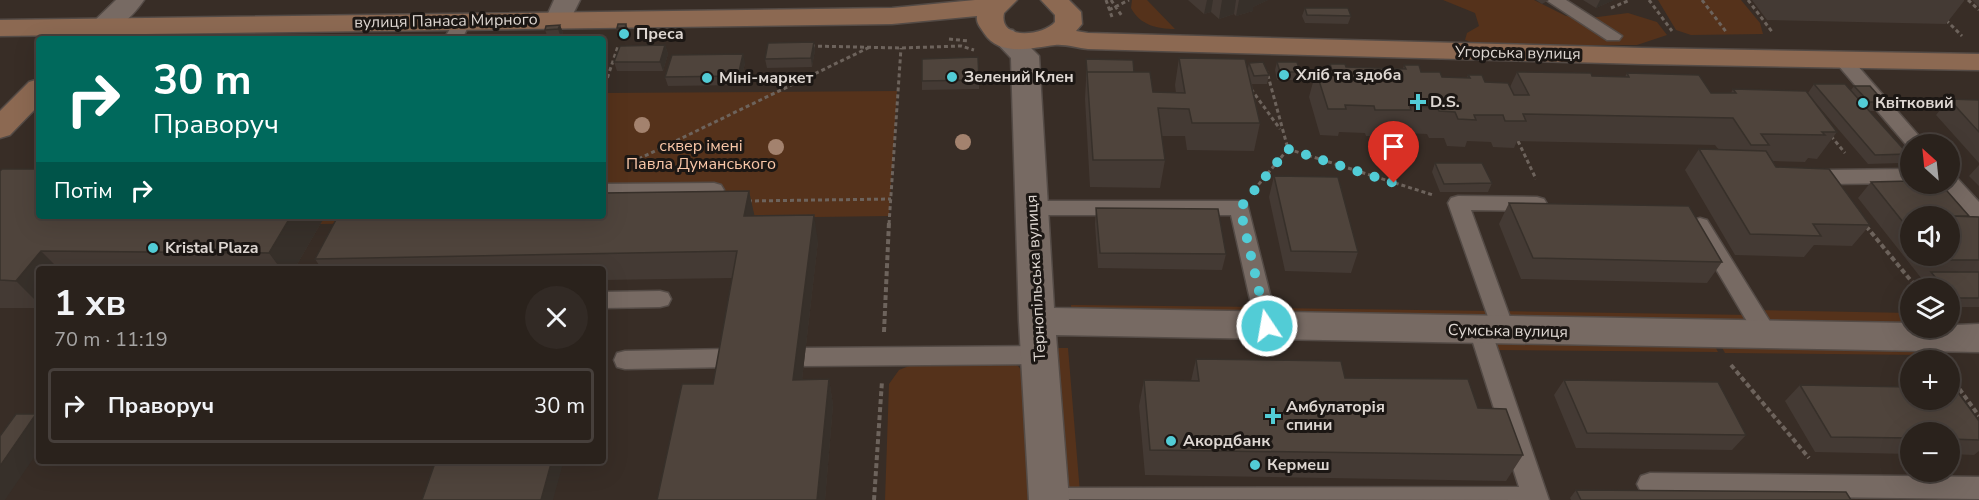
<!DOCTYPE html>
<html lang="uk">
<head>
<meta charset="utf-8">
<style>
	:root { --surface:#2a221c; --page:#322a25; --text:#f1f3f6; --muted:#a5a4a3; --line:#463f3b }
	body { margin:0; font-family:"Nunito Sans",sans-serif; background:var(--page); color:var(--text); height:100vh; display:flex; flex-direction:column; font-size:22px; white-space:nowrap }
	* { box-sizing:border-box; margin:0 }
	p { font-size:20px; color:var(--muted) }
	.icon { flex:none; width:33px; height:33px; fill:none; stroke:currentColor; stroke-width:2; stroke-linecap:round; stroke-linejoin:round }
	.map { position:relative; flex:1; overflow:hidden }
	.drawer { position:absolute; left:36px; top:266px; width:570px; height:198px; display:flex; flex-direction:column; background:var(--surface); border-radius:6px; box-shadow:0 6px 24px #0002,0 0 0 2px var(--line) }
	.drawer>* { flex:none }
	.banner { position:absolute; left:36px; top:36px; width:570px; height:183px; border-radius:6px; box-shadow:0 6px 24px #0002,0 0 0 2px var(--line); background:#00695c; color:#fff; overflow:hidden }
	.needle { width:39px; rotate:333deg }
	.tools { position:absolute; left:1900px; top:134px; display:grid; gap:12px }
	.tools a { display:grid; place-items:center; width:60px; height:60px; border-radius:50%; background:var(--surface); box-shadow:0 6px 24px #0002,0 0 0 2px var(--line); font-size:30px }
	.pin { position:absolute; display:grid; place-items:center; width:51px; height:51px; color:#fff; margin:-62px -26px; border-radius:50% 50% 50% 0; rotate:-45deg; box-shadow:0 0 6px #0007 }
	.pin .icon { rotate:45deg }
	.me { position:absolute; width:66px; margin:-33px; rotate:348deg; stroke-linejoin:round; filter:drop-shadow(0 0 4px #0008) }
	.turn { display:flex; align-items:center; gap:21px; height:126px; padding:0 18px; font-size:27px }
	.turn .icon { width:78px; height:78px; stroke-width:2.5 }
	.turn b { display:block; font-size:42px; line-height:51px }
	.then { display:flex; align-items:center; height:57px; padding:0 18px; background:#0003; gap:12px; font-size:22px }
	.round { display:grid; place-items:center; flex:none; width:63px; height:63px; border-radius:32px; background:var(--page) }
	.head { display:flex; align-items:center; justify-content:space-between; height:102px; padding:0 18px }
	h1 { font-size:36px; font-weight:700; line-height:45px }
	ul { padding:0; list-style:none }
	li { display:flex; align-items:center; gap:18px; height:75px; margin:0 12px 9px; padding:0 6px; border:3px solid var(--line); border-radius:6px }
	li div { flex:1 }
	li b { display:block; font-size:22px }
	li em { font-style:normal }
	.map>svg:first-child { display:block }
</style>
</head>
<body>
<div class="map">
<svg width="1979" height="500" viewBox="0 0 1979 500">
	<rect width="100%" height="100%" fill="#382d26"/>
	<path fill="#55321b" d="M1132 0H1147L1175 29C1157 29 1140 25 1131 8Z
		M1443 0H1534L1566 16 1598 17 1628 13 1657 22 1667 35 1637 45H1480L1465 40 1467 33 1479 26 1475 13Z
		M1658 0H1741L1760 23 1763 34 1691 35 1676 30Z
		M897 91 889 216 319 224 324 216H603V93Z
		M1071 305 1261 307 1263 322 1072 320Z
		M1267 308 1493 311 1499 327 1270 324Z
		M1756 310 1911 313V327L1768 330Z
		M1499 311 1752 315 1762 332 1505 328Z
		M1486 334 1710 337 1718 352 1492 350Z
		M1716 337 1921 340 1931 355 1725 353Z
		M1043 348H1068L1080 493H1054Z
		M1004 361 1018 366 1029 380 1033 500H885L889 384 899 370 909 366Z"/>
	<g fill="none" stroke-linecap="round" stroke-linejoin="round">
		<defs>
			<path id="lane" d="M1546 0H1566L1622 36 1619 40H1607Z
				M463 16 471 21 462 39H444L457 17Z
				M1843 55 1849 56 1926 144H1911V149L1909 148 1837 64 1834 60 1837 56Z
				M1911 169V183L1827 184 1820 182 1817 177 1820 172 1827 170Z
				M1950 176 1957 178 1979 202V222L1972 220 1943 188 1940 183H1950Z
				M714 183 721 185 724 190 721 195 714 197 603 198V184Z
				M1458 196 1537 197 1544 199 1547 204 1544 209 1537 211 1471 210 1515 331 1512 337 1504 340 1496 337 1493 331 1448 203 1451 198Z
				M1032 201H1240L1247 203 1278 326 1275 332 1267 335 1259 332 1256 326 1231 215H1032L1025 213 1022 208 1025 203Z
				M1700 218 1707 220 1774 328 1777 334 1774 340 1766 343 1758 340 1690 225 1693 220Z
				M660 291 668 293 671 299 668 305 660 307 603 308V292Z
				M1480 321 1488 324 1491 330 1549 500 1036 499 1040 491 1049 488 1519 487 1469 330 1472 324Z
				M1039 346 1047 349 1050 355 1047 361 1039 364 805 366 797 363 794 357 797 351 805 348Z
				M730 349 738 352 741 358 738 364 730 367 625 369 617 367 614 360 617 353 625 351Z
				M1650 473 1979 477V499L1650 495 1641 492 1637 484 1641 476Z"/>
			<path id="street" d="M116 0H144C133 16 113 37 93 32L89 26Z
				M554 0H580L567 26 558 28 549 26 545 20Z
				M1003 28 1013 30 1039 56 1054 308 1911 323V327L1979 324V352L1056 335 1069 500H1029L1019 321 1011 58 990 36 993 30Z"/>
			<path id="secondary" d="M975 0H1017L1004 13C998 41 1043 36 1055 22V15L1041 0H1069L1081 12 1082 24 1076 31 1088 33 1642 48 1979 54V70L1642 64 1088 49C1078 48 1065 44 1055 45 1031 48 999 57 984 33 980 27 976 23 977 16L892 24 0 36V20L892 8Z
				M39 79V105L10 135 0 138V111L29 82Z"/>
		</defs>
		<use href="#lane" stroke="#544b46" stroke-width="3"/>
		<use href="#street" stroke="#544b46" stroke-width="3"/>
		<use href="#secondary" stroke="#544b46" stroke-width="3"/>
		<path stroke="#6d635c" stroke-width="3" stroke-dasharray="4 3" stroke-linecap="butt" d="M1106 0 1112 17
			M1111 0 1122 16
			M1649 0 1672 31
			M1702 0 1727 33
			M1748 0 1773 33
			M1968 0 1979 10
			M1611 8 1630 0
			M1109 10 1129 0
			M1946 20 1962 36
			M949 39 969 41
			M811 46 901 48 961 46 974 50
			M1251 89 1280 129
			M603 91 618 46
			M1831 136 1845 153
			M1518 141 1536 179
			M1288 149 1433 195
			M626 165 870 47
			M1254 190 1288 149 1267 72
			M748 201 891 199
			M889 224 901 48"/>
		<path stroke="#6d635c" stroke-width="4" stroke-dasharray="5 3" stroke-linecap="butt" d="M1866 226 1917 288
			M884 332 889 222
			M1731 365 1809 458
			M1950 376 1979 416
			M874 500 882 381"/>
		<use href="#lane" fill="#776a63" fill-rule="evenodd"/>
		<use href="#street" fill="#776a63" fill-rule="evenodd"/>
		<use href="#secondary" fill="#8c6952" fill-rule="evenodd"/>
	</g>
	<g fill="#a3826e">
		<circle cx="642" cy="125" r="8"/>
		<circle cx="963" cy="142" r="8"/>
		<circle cx="776" cy="147" r="8"/>
	</g>
	<path fill="#443a34" fill-rule="evenodd" d="M1188 0H1268L1253 7V11L1236 16 1234 14 1219 19 1211 12 1204 14Z
		M1536 0H1549L1542 4Z
		M1583 0H1614L1596 8Z
		M1752 0H1964V1L1946 24 1767 20Z
		M1972 0H1979V7Z
		M1305 8 1351 16 1348 24 1305 23 1302 16Z
		M626 24 629 32 627 36 619 37 617 28Z
		M560 25 563 33 561 38H548L545 30Z
		M814 42 815 50 812 67 767 68 765 59Z
		M665 45 668 54 663 71H617L614 62Z
		M1179 58 1248 68 1249 63 1269 75 1267 84H1252L1260 123 1254 151 1187 150 1185 136H1162L1165 160 1160 188 1090 187 1085 99 1086 80V59L1134 72 1153 92 1176 93 1175 85Z
		M1277 62 1300 72 1298 80H1277L1275 70Z
		M745 63 740 85 668 86 665 77Z
		M1330 64 1346 67 1403 69 1404 65 1421 72 1442 77 1467 78 1468 75 1485 82 1510 87 1517 72 1592 76 1625 77 1627 73 1711 93H1731L1733 89 1808 93 1814 84 1851 90 1854 86 1884 102 1877 111H1869L1908 154 1901 163 1868 164 1809 95 1837 132 1817 159 1808 158 1805 162 1773 161 1776 167 1870 225 1852 246 1814 245 1804 257 1735 255 1685 170 1699 149 1719 150 1715 145 1517 141 1514 148 1493 147 1491 142 1467 141 1465 147 1447 146 1444 138H1429L1427 134 1403 133 1401 137 1366 136 1365 133 1339 132 1338 136 1320 135 1309 97 1316 71 1328 70Z
		M979 80V89L922 90V81Z
		M1949 99 1979 100V163L1936 115Z
		M1435 163 1492 183 1488 192H1440L1432 172Z
		M1979 165V186L1969 176Z
		M0 171 39 216H325L295 268H39V308H0Z
		M1274 176 1358 252 1351 273 1285 271 1269 197Z
		M1871 182 1969 216 1979 217V307H1950V288H1929L1858 198ZM1911 216 1950 255H1911Z
		M749 191 754 216 818 241 802 380 829 379 833 405 825 500H657L713 384 732 278 603 280V268H321L315 259Z
		M1509 203 1722 262 1707 283 1521 279 1499 224Z
		M1096 208 1226 254 1222 270 1098 268 1095 224Z
		M1196 359 1345 378 1478 408 1523 455 1506 481 1145 475 1139 406 1144 380 1191 381Z
		M1564 380 1746 435 1732 450 1576 448 1554 395Z
		M1800 385 1979 421V451L1974 455 1950 454V432H1911V454L1815 452 1785 401Z
		M1576 490 1851 500H1571L1570 498Z"/>
	<path fill="#37302a" d="M1207 0H1213L1211 12 1204 14Z
		M1222 0H1236L1234 14 1219 19Z
		M1239 0H1268L1253 7V11L1236 16Z
		M1600 0H1614L1596 8Z
		M626 24 629 32 627 36 625 28Z
		M560 25 563 33 561 38 558 29Z
		M814 42 815 50 812 67 811 58Z
		M665 45 668 54 663 71 660 62Z
		M743 54 745 63 740 85 738 76Z
		M749 191 755 218 744 216Z
		M814 215 818 241 799 406 793 380Z
		M291 216H325L295 268H280L269 253Z
		M41 251 58 268H39V304L16 281Z
		M829 379 833 405 825 500H817Z
		M36 414 39 417V450L5 500H0V466Z
		M552 460H564L553 500H541Z"/>
	<path fill="#4f443c" stroke="#37302a" stroke-width="1.5" d="M1305 8H1348L1351 16 1307 15Z
		M618 24H626L625 28H617Z
		M560 25 558 29 545 30 546 26Z
		M814 42 811 58 765 59 768 43Z
		M665 45 660 62H614L620 46Z
		M743 54 738 76 665 77 672 55Z
		M978 57 979 80 922 81V59Z
		M1179 58 1245 59 1260 123H1192L1189 109 1158 108 1165 160H1093L1087 72H1150L1153 92 1185 93Z
		M1086 59 1133 60 1134 72H1087Z
		M1263 62 1269 75 1254 76 1249 63Z
		M1277 62H1297L1300 72H1280Z
		M1330 64H1345L1346 67 1406 69 1404 65H1419L1421 72H1440L1442 77 1470 78 1468 75H1482L1485 82 1508 83 1514 95H1529L1517 72 1591 73 1592 76 1629 77 1627 73 1699 75 1711 93H1736L1733 89 1806 91 1837 132H1822L1825 135 1761 134 1769 145H1751L1733 118 1523 114 1526 121H1505L1503 115H1474L1476 120 1458 119 1455 112 1439 111 1437 107 1410 106 1411 110H1375L1374 106 1345 105 1346 109H1328L1316 71 1332 70Z
		M1814 84H1845L1908 154 1875 155Z
		M1854 86H1870L1884 102H1869Z
		M1949 99 1979 100V132Z
		M1699 149 1766 151 1776 167 1829 169 1870 225 1813 224 1821 236 1750 234Z
		M1435 163H1482L1492 183 1444 184Z
		M2 169H39V216H291L269 253 41 251 16 281 0 280V171Z
		M1274 176 1338 177 1358 252 1291 251Z
		M1911 181V183H1940L1969 216H1911L1907 217 1903 222 1871 182Z
		M749 191 744 216 814 215 793 380 829 379 817 500H657L682 384H713L737 251 315 259 338 216H603V193Z
		M1509 203 1689 206 1722 262 1533 258Z
		M1096 208 1218 209 1226 254 1100 253Z
		M1950 216 1979 217V260H1943L1939 255H1950Z
		M1931 272H1979V298H1952L1950 296V288H1944Z
		M1196 359 1341 361 1345 378 1468 379 1478 408 1506 409 1523 455 1150 450 1144 380 1199 381Z
		M1564 380 1718 382 1746 435 1587 433Z
		M1800 385 1911 387V399H1950V387H1954L1979 421V440L1950 439V432H1911V438L1831 437Z
		M16 414H36L0 466V436Z
		M436 460H552L541 500H422Z
		M1576 490 1846 492 1851 500H1581Z"/>
	<g fill="none" stroke-linecap="round" stroke-linejoin="round">
		<path stroke="#52ccd6" stroke-width="10" stroke-dasharray="0 18" d="M1267 326 1240 208 1288 149 1394 183"/>
	</g>
	<g fill="#52ccd6" stroke="#1c1714" stroke-width="2">
		<circle cx="624" cy="34" r="6"/>
		<circle cx="1284" cy="75" r="6"/>
		<circle cx="952" cy="77" r="6"/>
		<circle cx="707" cy="78" r="6"/>
		<path d="M1415 93h6v6h6v6h-6v6h-6v-6h-6v-6h6z"/>
		<circle cx="1863" cy="103" r="6"/>
		<circle cx="153" cy="248" r="6"/>
		<path d="M1270 407h6v6h6v6h-6v6h-6v-6h-6v-6h6z"/>
		<circle cx="1171" cy="441" r="6"/>
		<circle cx="1255" cy="465" r="6"/>
	</g>
	<g text-anchor="middle" dominant-baseline="central" stroke-width="6" stroke-linejoin="round" paint-order="stroke">
		<g font-size="16" fill="#ded7d2" stroke="#1c1714">
			<text transform="translate(446 21) rotate(-1)">вулиця Панаса Мирного</text>
			<text transform="translate(1518 53) rotate(1)">Угорська вулиця</text>
			<text transform="translate(1036 278) rotate(-93)">Тернопільська вулиця</text>
			<text transform="translate(1508 331) rotate(1)">Сумська вулиця</text>
		</g>
		<g font-size="16" font-weight="bold" fill="#ded7d2" stroke="#1c1714" text-anchor="start">
			<text x="636" y="34">Преса</text>
			<text x="1296" y="75">Хліб та здоба</text>
			<text x="964" y="77">Зелений Клен</text>
			<text x="719" y="78">Міні-маркет</text>
			<text x="1430" y="102">D.S.</text>
			<text x="1875" y="103">Квітковий</text>
			<text x="165" y="248">Kristal Plaza</text>
			<text x="1286" y="407">Амбулаторія<tspan x="1286" dy="18">спини</tspan></text>
			<text x="1183" y="441">Акордбанк</text>
			<text x="1267" y="465">Кермеш</text>
		</g>
		<g font-size="16" fill="#fac7a8" stroke="#1c1714">
			<text x="701" y="146">сквер імені<tspan x="701" dy="18">Павла Думанського</tspan></text>
		</g>
	</g>
</svg>
<div class="tools">
<a><svg class="needle" viewBox="-14 -14 28 28"><path d="M0-13l5 13h-10z" fill="#e53935"/><path d="M0 13l5-13h-10z" fill="#a5a4a3"/></svg></a>
<a><svg class="icon" aria-label="sound" viewBox="0 0 24 24"><path d="M4 9h4l5-4v14l-5-4H4zM17 9q2 3 0 6"/></svg></a>
<a><svg class="icon" aria-label="layers" viewBox="0 0 24 24"><path d="M12 4l9 5-9 5-9-5zM3 14l9 5 9-5"/></svg></a>
<a>+</a>
<a>−</a>
</div>
<div class="pin" style="left:1394px;top:183px;background:#d93025"><svg class="icon" aria-label="arrive" viewBox="0 0 24 24"><path d="M6 21V4h12l-3 4 3 4H6"/></svg></div>
<svg class="me" style="left:1267px;top:326px" viewBox="-20 -20 40 40"><circle r="17" fill="#52ccd6" stroke="#fff" stroke-width="3"/><path d="M0-11L8 9 0 5-8 9z" fill="#fff"/></svg>
<div class="banner">
<div class="turn"><svg class="icon" aria-label="right" viewBox="0 0 24 24"><path d="M7 20v-9h11M14 6l5 5-5 5"/></svg><div><b>30 m</b>Праворуч</div></div>
<div class="then">Потім<svg class="icon" aria-label="right" viewBox="0 0 24 24"><path d="M7 20v-9h11M14 6l5 5-5 5"/></svg></div>
</div>
<section class="drawer">
<div class="head"><div><h1>1 хв</h1><p>70 m · 11:19</p></div><a class="round"><svg class="icon" aria-label="close" viewBox="0 0 24 24"><path d="M6 6l12 12M18 6L6 18"/></svg></a></div>
<ul>
<li><svg class="icon" aria-label="right" viewBox="0 0 24 24"><path d="M7 20v-9h11M14 6l5 5-5 5"/></svg><div><b>Праворуч</b></div><em>30 m</em></li>
</ul>
</section>
</div>
</body>
</html>
